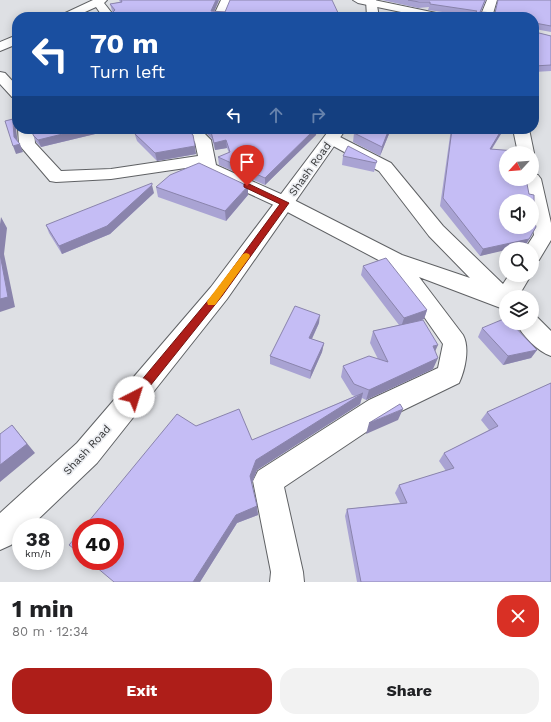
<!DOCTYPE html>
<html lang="en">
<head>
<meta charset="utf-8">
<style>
	:root { --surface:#fff; --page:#f2f2f2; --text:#202124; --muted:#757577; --accent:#ae1e19 }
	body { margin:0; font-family:"Work Sans",sans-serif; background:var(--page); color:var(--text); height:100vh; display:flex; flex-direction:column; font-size:15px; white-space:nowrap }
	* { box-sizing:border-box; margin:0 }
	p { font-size:13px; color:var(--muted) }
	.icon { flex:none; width:22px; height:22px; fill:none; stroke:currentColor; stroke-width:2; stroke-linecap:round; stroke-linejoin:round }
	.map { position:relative; height:582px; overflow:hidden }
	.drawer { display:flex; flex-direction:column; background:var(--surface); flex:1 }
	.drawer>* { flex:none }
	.guide { position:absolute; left:12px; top:12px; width:527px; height:122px; border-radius:16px; box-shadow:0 2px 10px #0003; background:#1a4fa0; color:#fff; overflow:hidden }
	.needle { width:26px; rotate:244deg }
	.fabs { position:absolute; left:499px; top:146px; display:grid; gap:8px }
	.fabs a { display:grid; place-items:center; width:40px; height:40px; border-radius:50%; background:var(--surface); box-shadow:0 2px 10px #0003; font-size:20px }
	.speed { position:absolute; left:12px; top:518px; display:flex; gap:8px; font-size:20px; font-weight:700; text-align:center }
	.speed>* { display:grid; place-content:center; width:52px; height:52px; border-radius:50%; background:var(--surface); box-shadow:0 2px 10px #0003; line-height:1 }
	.speed small { font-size:10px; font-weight:400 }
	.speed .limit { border:6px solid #d22; background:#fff; color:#111 }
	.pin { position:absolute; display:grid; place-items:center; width:34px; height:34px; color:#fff; margin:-41px -17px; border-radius:50% 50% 50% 0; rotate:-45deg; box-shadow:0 0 4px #0007 }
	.pin .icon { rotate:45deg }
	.me { position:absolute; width:44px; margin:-22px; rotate:40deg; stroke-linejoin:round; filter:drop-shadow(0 0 3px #0008) }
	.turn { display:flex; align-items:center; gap:14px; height:84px; padding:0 12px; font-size:18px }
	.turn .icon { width:52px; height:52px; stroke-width:2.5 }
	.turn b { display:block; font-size:28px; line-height:34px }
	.lanes { display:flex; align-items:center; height:38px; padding:0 12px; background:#0003; justify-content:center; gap:20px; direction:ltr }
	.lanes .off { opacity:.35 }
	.round { display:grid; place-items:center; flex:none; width:42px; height:42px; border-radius:16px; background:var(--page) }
	.summary { display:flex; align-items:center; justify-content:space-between; height:68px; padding:0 12px }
	h1 { font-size:24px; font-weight:700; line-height:30px }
	.button { display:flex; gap:8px; margin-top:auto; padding:8px 12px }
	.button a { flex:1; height:46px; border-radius:16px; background:var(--accent); color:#fff; font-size:16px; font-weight:700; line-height:46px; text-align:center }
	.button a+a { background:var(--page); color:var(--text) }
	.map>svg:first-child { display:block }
</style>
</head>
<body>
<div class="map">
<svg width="551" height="582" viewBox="0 0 551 582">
	<rect width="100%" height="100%" fill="#dee0e4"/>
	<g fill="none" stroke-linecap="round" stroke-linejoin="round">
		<defs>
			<path id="street" d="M93 0H107L104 3 115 17H103L96 7 74 17H59L61 15Z
				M221 0H231L225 17H213Z
				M353 0H374L441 14 445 15 447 17H425L358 3Z
				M487 0H497L492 17H480Z
				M17 35V44L0 51V42Z
				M0 72 5 73 17 86V98L12 97 0 84Z
				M18 129H34L35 143 61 171 111 169 198 156 195 142 182 129H200L211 140 216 165 292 199 402 255 470 278 429 236 379 171 326 142 324 139 326 136 332 134 338 136 391 163 443 226 503 284 509 275H531L518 297H506V310L419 277 463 335C470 348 465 370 459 383L387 418 284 487 303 572 304 582H270L271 572 253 481 258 471 369 400 438 368 443 344 388 265 278 207 202 172 199 166 111 179 56 182 50 181 21 147 19 144Z
				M513 129H529L534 153 532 156V153H518Z
				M532 174 538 175 541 179 551 223V240L539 260 532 262V249H525L534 235 532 224V201H527L523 179H532Z
				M532 315 536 316 551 331V356C537 351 523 336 516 323H532Z"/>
			<path id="secondary" d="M366 0H376L379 17H367Z
				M330 129H346L227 299 97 463 30 527H21V536L11 545 0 550V513L77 443 211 287Z"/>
		</defs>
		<use href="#street" stroke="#5f6164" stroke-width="2"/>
		<use href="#secondary" stroke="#5f6164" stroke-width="2"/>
		<use href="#street" fill="#fff" fill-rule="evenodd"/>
		<use href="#secondary" fill="#fff" fill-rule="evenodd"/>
	</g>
	<path fill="#a9a3d3" d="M119 0H219L214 11 340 17H114L110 4 120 2Z
		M382 0H486L481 12 494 13 551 0V32L535 29V32L551 36V71L534 72V17L471 16 428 10 429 7 418 8Z
		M33 129H116L41 147 36 142 33 135Z
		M133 129H186L196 154 157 161 137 141Z
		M202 129H317L316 135 265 185 219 165 218 157 229 153 227 148 215 150 212 139Z
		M391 129 380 156 353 142 354 133Z
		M451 129H504L492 149 506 153 529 194 534 217 532 235 525 246 513 249H506L480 256 440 206Z
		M343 156 377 161 374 172 342 165Z
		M156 187 248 195 226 221 158 197Z
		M154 193 110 234 62 254 49 233 46 225Z
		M363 266 427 310 424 319 416 322 435 351 433 369 366 400 362 398 360 404 257 470 252 483 258 515 237 523 200 582H114L196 426 252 440 355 396 352 395 341 377 343 366 378 359 370 343 373 331 399 325 361 275Z
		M319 323 312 339 324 343 322 352 310 379 270 364V356Z
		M482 328 537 350 531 358 503 365 478 337Z
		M551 383V582H357L345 516 347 509 400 503 395 493 399 485 446 471 439 461 444 453 489 430 481 420 487 412Z"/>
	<path fill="#8a84ac" d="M216 0H219L212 17 211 11Z
		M15 120 17 125 16 129 18 144 14 137 13 122Z
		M83 129H116L41 147 38 140Z
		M315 129H317L316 135 265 185V178Z
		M389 129H391L380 156 382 147Z
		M502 129H504L487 156 490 149Z
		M226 140 227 148 215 150 214 143Z
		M20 144 23 152 16 154 13 146Z
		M195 146 196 154 157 161 155 153Z
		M152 185 154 193 110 234 62 254 59 246Z
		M248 186V195L226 221 225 211Z
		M1 217 7 228 4 254 15 307 0 312V224Z
		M536 227 525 246 513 249H506V250L480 256 483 249Z
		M427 310 424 319 401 327 404 318Z
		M320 315 319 323 308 347 309 338Z
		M324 343 322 352 310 379 311 371Z
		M438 345 433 356V346Z
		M537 350 531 358 503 365 508 356Z
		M438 358 433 369 366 400 369 390Z
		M363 393 360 404 257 470 251 485 250 476 256 460Z
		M403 409 398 420 366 434 369 423Z
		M12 425 35 453 0 482V465Z
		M257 506 258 515 237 523 200 582H193L236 515Z"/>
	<path fill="#c5bdf5" stroke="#8a84ac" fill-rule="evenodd" d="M121 0H216L211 11 225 12 230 0H332L340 17H120L113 12 115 10 110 4 122 2Z
		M408 0H485L480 12 495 13 498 0H551V26L535 23V32L551 36V65L534 66V17H470L477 11 430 4V2H419Z
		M17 118V120H15L13 122 14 137 20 144 13 146 5 121Z
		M33 129H83L38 140 33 135Z
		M134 129H186L193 135 195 146 155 153 135 134Z
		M209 129H315L265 178 218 157 230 152 226 140 214 143 211 132Z
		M356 129H389L382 147 354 133Z
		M452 129H502L490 149 529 152 530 153H506V179H526L529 194 534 195V217L536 227 529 239 483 249 443 198ZM506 201H532V227H506Z
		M348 146 377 161 376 163 343 156Z
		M532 159 535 165 534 170H532Z
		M199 163 248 186 225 211 156 187 170 175Z
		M152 183V185L107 226 59 246 46 225Z
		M0 254 8 297 0 299Z
		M386 258 427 310 404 318 363 266Z
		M295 306 320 315 309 338 324 343 311 371 270 356Z
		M506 318V323H511L537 350 508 356 482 328Z
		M423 320 438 345 433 346 438 358 369 390 354 384 343 366 369 356 388 362 373 331Z
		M551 383V582H361L347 509 407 503 399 485 454 468 444 453 498 426 487 412Z
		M363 393 256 460 250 476 257 506 236 515 193 582H114L89 561H115V527H84L177 414 196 426 239 409 252 440Z
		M400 404 403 409 369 423Z
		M12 425 27 444 0 465V434Z
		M81 531V554L69 545Z"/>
	<path fill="#ae1e19" stroke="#711410" d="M244 184H249L289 203 222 296 138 401 134 402 130 401 129 397 130 394 216 291 280 204 244 187Z"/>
	<path fill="#f59e0b" d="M246 253 249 254 250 256 249 258 215 305H208L207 302 208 300 243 254Z"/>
	<g text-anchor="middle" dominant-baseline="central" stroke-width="3.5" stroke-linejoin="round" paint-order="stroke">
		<g font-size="11" fill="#343536" stroke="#ebedf1">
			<text transform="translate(310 169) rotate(-54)">Shash Road</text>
			<text transform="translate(87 450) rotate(-47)">Shash Road</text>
		</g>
	</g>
</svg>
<div class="fabs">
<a><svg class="needle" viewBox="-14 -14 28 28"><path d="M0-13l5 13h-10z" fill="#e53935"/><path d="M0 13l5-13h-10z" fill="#757577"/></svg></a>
<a><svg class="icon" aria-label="sound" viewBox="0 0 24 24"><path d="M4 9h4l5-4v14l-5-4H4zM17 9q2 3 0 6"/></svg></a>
<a><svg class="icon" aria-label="search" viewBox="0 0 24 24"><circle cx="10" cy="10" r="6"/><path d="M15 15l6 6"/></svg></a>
<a><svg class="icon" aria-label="layers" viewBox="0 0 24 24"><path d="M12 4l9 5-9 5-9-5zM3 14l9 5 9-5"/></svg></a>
</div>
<div class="speed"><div>38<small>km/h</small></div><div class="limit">40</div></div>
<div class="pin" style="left:247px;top:186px;background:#d93025"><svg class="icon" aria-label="arrive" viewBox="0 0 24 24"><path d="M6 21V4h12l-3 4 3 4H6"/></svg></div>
<svg class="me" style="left:134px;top:397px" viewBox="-20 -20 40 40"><circle r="19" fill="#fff"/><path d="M0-13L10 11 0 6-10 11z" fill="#ae1e19"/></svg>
<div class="guide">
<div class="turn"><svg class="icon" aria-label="left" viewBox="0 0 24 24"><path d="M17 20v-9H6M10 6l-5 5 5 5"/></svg><div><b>70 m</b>Turn left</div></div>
<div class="lanes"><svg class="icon" aria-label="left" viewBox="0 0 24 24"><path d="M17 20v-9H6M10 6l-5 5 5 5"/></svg><svg class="icon off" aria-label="ahead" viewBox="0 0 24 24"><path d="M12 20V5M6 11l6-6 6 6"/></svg><svg class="icon off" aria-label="right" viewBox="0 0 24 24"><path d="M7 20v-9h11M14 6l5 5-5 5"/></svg></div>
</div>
</div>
<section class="drawer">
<div class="summary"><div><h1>1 min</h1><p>80 m · 12:34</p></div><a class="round" style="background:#d93025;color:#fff"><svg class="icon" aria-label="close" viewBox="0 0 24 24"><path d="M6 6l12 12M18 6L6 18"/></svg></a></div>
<div class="button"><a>Exit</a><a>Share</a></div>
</section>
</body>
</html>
